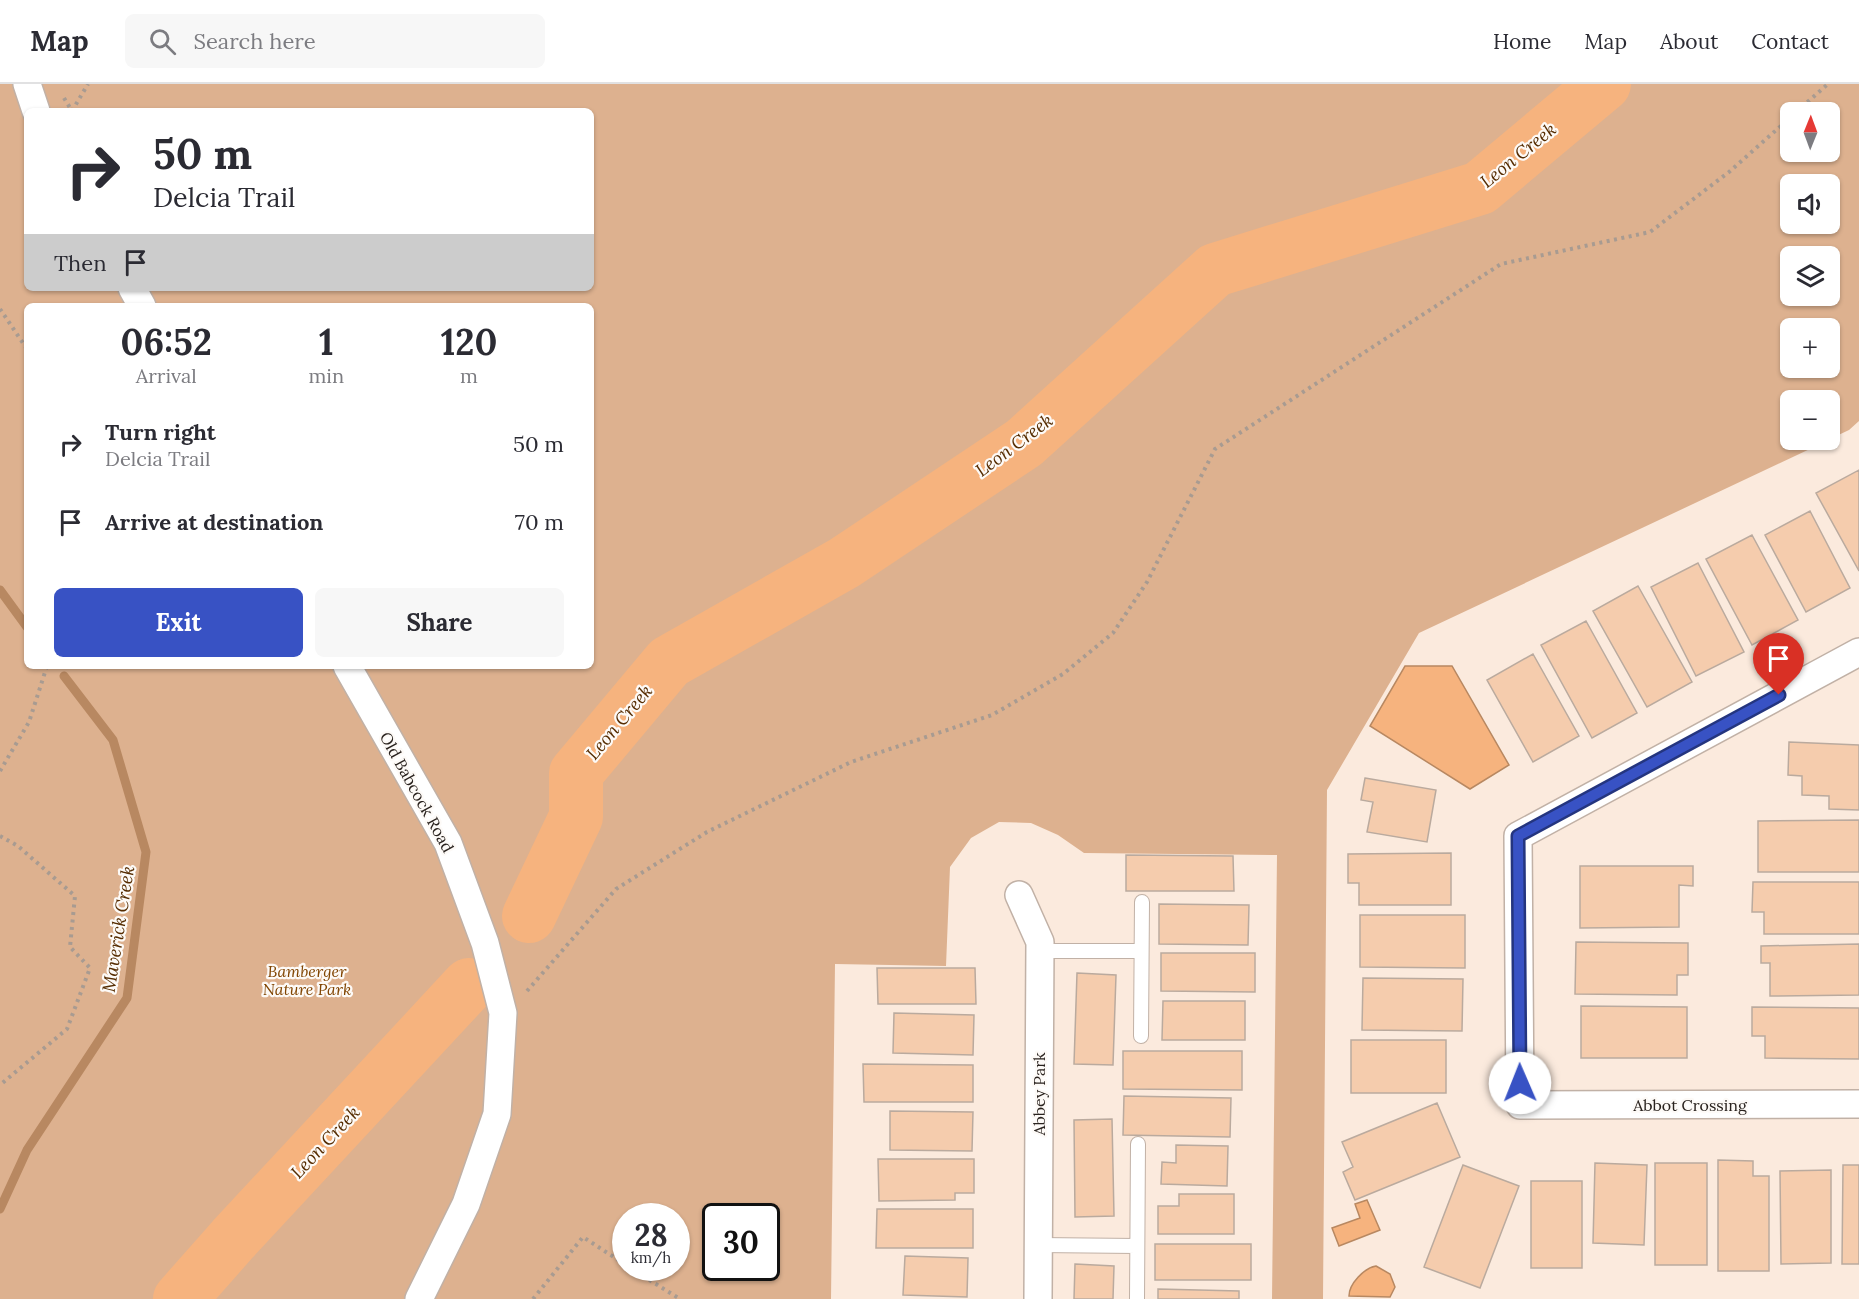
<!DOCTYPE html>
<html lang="en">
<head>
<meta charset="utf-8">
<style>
	:root { --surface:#fff; --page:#f7f7f7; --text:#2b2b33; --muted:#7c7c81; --line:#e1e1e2; --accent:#3852c4 }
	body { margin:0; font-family:Lora,serif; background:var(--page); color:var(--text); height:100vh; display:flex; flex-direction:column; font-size:22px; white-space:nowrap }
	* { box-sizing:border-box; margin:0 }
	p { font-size:20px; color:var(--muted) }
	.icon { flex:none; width:33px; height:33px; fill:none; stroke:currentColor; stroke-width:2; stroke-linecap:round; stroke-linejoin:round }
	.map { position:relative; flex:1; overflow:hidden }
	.details { position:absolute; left:24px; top:219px; width:570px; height:366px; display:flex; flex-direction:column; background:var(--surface); border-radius:9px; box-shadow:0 2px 4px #0004 }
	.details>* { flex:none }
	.top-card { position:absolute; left:24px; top:24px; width:570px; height:183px; border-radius:9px; box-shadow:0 2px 4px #0004; background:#fff; color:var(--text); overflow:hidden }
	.needle { width:39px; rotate:1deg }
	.fabs { position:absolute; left:1780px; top:18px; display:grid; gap:12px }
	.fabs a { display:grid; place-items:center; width:60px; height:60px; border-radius:9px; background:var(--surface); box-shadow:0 2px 4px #0004; font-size:30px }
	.speed { position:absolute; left:612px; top:1119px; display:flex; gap:12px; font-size:30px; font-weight:700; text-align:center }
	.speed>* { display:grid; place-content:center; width:78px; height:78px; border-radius:50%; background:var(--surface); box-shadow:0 2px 4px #0004; line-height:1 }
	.speed small { font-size:15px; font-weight:400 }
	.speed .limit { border:3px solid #111; border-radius:9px; background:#fff; color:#111 }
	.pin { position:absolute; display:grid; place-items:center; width:51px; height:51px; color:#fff; margin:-62px -26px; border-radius:50% 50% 50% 0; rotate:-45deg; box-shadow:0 0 6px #0007 }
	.pin .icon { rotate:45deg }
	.me { position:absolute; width:66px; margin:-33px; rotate:359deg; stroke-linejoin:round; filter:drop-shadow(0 0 4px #0008) }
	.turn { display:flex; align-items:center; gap:21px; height:126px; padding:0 30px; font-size:27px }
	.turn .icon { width:78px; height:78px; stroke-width:2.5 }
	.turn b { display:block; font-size:42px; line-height:51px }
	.then { display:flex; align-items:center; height:57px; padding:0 30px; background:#0003; gap:12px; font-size:22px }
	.eta { display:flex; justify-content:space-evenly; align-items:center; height:102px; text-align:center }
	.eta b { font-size:36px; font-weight:700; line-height:42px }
	.cta { display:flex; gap:12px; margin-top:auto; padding:12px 30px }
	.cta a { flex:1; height:69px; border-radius:9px; background:var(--accent); color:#fff; font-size:24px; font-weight:700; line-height:69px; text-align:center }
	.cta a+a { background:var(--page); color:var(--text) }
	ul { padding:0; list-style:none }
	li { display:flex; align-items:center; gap:18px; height:78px; padding:0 30px }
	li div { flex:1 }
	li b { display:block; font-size:22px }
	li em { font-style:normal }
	header { display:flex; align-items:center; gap:36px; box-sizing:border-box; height:84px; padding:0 30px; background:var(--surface); border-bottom:2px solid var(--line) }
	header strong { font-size:28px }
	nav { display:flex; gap:33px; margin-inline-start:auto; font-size:21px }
	.search { width:420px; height:54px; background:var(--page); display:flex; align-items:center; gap:15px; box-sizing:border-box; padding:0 21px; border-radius:9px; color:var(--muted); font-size:22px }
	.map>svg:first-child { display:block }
</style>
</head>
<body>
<header>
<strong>Map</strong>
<div class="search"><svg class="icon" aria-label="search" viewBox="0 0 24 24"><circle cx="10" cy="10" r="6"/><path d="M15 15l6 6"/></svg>Search here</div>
<nav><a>Home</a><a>Map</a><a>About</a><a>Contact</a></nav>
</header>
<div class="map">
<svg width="1859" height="1215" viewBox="0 0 1859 1215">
	<rect width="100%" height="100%" fill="#fbeadd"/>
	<path fill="#ddb18f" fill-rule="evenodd" d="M0 0H1859V337L1849 346 1830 355V316H1791V356H1829L1419 549 1327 706 1323 1215H1272L1277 771 1084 769 1058 751 1031 739 999 738 971 754 950 783 946 882 835 880 831 1215H0ZM27 27H591V204H27ZM1791 28H1830V68H1791ZM1791 100H1830V140H1791ZM1791 172H1830V212H1791ZM27 222H591V582H27ZM1791 244H1830V284H1791ZM626 1132H676V1184H626ZM716 1132H766V1184H716Z"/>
	<path fill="#f6b37e" stroke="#b88861" stroke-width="1.5" d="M1405 582H1452L1509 681 1470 705 1370 642Z
		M1367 1116 1380 1146 1339 1162 1332 1144 1360 1134 1355 1120Z
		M1376 1182 1390 1190 1395 1203 1390 1213 1349 1212C1349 1200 1364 1184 1376 1182Z"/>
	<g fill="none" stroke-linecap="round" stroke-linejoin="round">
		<path stroke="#b88861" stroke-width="9" d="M0 506 27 543
			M0 1125 27 1066 127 914 146 768 113 656 64 592"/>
		<path stroke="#f6b37e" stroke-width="54" d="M529 832 576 733V689L669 578 844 479 1024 359 1215 186 1480 104 1604 0
			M180 1215 233 1155 469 901"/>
	</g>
	<path fill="#f5ccad" stroke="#baaa9e" stroke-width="1.5" d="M1859 386V487L1816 409Z
		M1810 427 1850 504 1806 528 1765 451Z
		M1752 451 1798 536 1752 561 1706 475Z
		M1698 479 1744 568 1696 592 1651 503Z
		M1638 502 1692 598 1647 623 1593 527Z
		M1586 537 1637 629 1592 654 1541 561Z
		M1533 570 1579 652 1533 678 1487 596Z
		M1789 658 1859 661V726L1829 725V712L1802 711V692L1788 691Z
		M1365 694 1436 706 1427 758 1367 748 1373 718 1361 716Z
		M1859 736V788H1758V737Z
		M1451 769V821H1359V799H1348V770Z
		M1126 771 1233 772 1234 807H1126Z
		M1580 782H1693V802L1679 801V843L1580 844Z
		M1753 798H1859V850H1764V828H1752Z
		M1159 820 1249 821 1248 861 1159 860Z
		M1360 831H1465V884L1360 883Z
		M1576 858 1688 859V891H1677V911L1575 910Z
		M1859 860V911L1770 912V879H1761V862Z
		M1161 869H1255V908L1161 907Z
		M877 884H975L976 920H878Z
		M1077 889 1116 891 1113 981 1074 980Z
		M1363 894 1463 895 1462 947 1362 946Z
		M1163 917H1245V956H1162Z
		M1581 922 1687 923V974H1581Z
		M1752 923 1859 924V975L1765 974V952H1752Z
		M894 929 974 931 973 971 893 969Z
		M1351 956H1446V1009H1351Z
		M1123 967H1242V1006L1123 1005Z
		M863 980 973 981V1018H864Z
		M1124 1012 1231 1014 1230 1053 1123 1051Z
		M1437 1019 1460 1073 1355 1116 1343 1088 1353 1083 1342 1058Z
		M890 1027 973 1028 972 1067 890 1066Z
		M1112 1035 1114 1132 1075 1133 1074 1036Z
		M1176 1061 1228 1062 1227 1102 1161 1100 1162 1078 1176 1079Z
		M878 1075H974V1109H955V1116L879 1117Z
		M1718 1076 1753 1077V1092H1769V1187H1718Z
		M1595 1079 1647 1081 1644 1161 1593 1159Z
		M1655 1079H1707V1181H1655Z
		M1463 1081 1519 1102 1480 1204 1424 1183Z
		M1843 1081H1859V1180H1842Z
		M1831 1086V1179L1781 1180 1780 1087Z
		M1531 1097H1582V1184H1531Z
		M1179 1110H1234V1150H1158V1122H1179Z
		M877 1125H973V1164H876Z
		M1155 1160H1251V1196H1155Z
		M905 1172 968 1174 967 1213 903 1211Z
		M1075 1180 1114 1182 1113 1215H1074Z
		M1158 1205 1239 1207V1215H1158Z"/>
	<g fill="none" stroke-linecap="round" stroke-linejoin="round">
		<defs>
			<path id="service" d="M1040 867H1141
				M1141 952 1142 818
				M1038 1161 1137 1162
				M1137 1215 1138 1060"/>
			<path id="minor" d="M27 0 36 27
				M132 204 142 222
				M1859 568 1518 752 1520 1021 1859 1020
				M347 582 448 759 485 859 503 929 497 1030 466 1120 419 1215
				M1019 811 1040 858 1038 1215"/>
		</defs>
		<use href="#service" stroke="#c1b1a6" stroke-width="16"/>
		<use href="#minor" stroke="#c1b1a6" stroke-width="30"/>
		<path stroke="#a89b91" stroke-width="4" stroke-dasharray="3 4.5" stroke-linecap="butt" d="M64 14 72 27
			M72 27 88 0
			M1796 28 1828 0
			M0 225 27 265
			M0 687 29 638 47 582
			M0 752 18 762 75 812 70 863 90 884 67 945 0 1001
			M527 907 616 805 707 748 851 678 992 631 1063 590 1113 549 1147 498 1215 365 1501 180 1650 148 1729 88 1791 33
			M630 1184 680 1215
			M533 1215 583 1153 626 1181"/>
		<use href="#service" stroke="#fff" stroke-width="14"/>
		<use href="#minor" stroke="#fff" stroke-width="27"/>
	</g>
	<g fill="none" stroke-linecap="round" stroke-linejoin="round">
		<defs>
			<path id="route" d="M1520 999 1518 752 1779 611"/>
		</defs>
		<use href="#route" stroke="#24357f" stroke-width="15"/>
		<use href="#route" stroke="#3852c4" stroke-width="10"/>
	</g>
	<g text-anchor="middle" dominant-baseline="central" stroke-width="4.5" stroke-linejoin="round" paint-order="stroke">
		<g font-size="16" fill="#29221e" stroke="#fdfaf7">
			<text transform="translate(417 708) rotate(61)">Old Babcock Road</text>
			<text transform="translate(1039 1010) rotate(-90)">Abbey Park</text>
			<text x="1690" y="1021">Abbot Crossing</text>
		</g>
		<g font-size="16" font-style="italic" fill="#804400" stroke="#fdfaf7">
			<text x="307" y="887">Bamberger<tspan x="307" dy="18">Nature Park</tspan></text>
		</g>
		<g font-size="18" font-style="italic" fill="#562c01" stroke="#fdfaf7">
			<text transform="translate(1518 71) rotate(-39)">Leon Creek</text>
			<text transform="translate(1014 361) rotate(-37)">Leon Creek</text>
			<text transform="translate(619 638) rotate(-50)">Leon Creek</text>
			<text transform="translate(118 845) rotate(-81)">Maverick Creek</text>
			<text transform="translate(325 1058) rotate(-47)">Leon Creek</text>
		</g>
	</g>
</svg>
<div class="fabs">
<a><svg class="needle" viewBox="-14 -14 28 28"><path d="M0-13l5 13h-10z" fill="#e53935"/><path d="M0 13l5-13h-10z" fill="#7c7c81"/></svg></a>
<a><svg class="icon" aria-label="sound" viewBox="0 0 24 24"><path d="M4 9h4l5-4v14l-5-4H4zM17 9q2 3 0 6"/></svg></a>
<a><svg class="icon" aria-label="layers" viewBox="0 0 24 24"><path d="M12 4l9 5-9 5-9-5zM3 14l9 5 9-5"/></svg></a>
<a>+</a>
<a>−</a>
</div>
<div class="speed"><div>28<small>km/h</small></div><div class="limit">30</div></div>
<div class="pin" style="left:1779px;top:611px;background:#d93025"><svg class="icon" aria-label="arrive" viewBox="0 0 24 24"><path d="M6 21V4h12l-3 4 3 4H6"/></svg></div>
<svg class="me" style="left:1520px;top:999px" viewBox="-20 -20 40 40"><circle r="19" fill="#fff"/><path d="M0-13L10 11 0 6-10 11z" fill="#3852c4"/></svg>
<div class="top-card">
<div class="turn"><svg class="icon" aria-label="right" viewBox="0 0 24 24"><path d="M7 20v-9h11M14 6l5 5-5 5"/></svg><div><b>50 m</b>Delcia Trail</div></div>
<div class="then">Then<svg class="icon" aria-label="arrive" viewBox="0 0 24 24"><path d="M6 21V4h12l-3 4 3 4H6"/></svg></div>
</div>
<section class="details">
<div class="eta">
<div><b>06:52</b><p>Arrival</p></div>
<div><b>1</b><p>min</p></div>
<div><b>120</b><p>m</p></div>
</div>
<ul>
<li><svg class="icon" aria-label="right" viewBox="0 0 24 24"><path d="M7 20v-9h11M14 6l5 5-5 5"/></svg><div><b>Turn right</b><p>Delcia Trail</p></div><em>50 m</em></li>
<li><svg class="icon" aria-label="arrive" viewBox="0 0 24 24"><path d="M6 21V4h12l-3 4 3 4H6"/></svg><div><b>Arrive at destination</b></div><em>70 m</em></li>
</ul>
<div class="cta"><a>Exit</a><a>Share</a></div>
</section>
</div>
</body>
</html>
